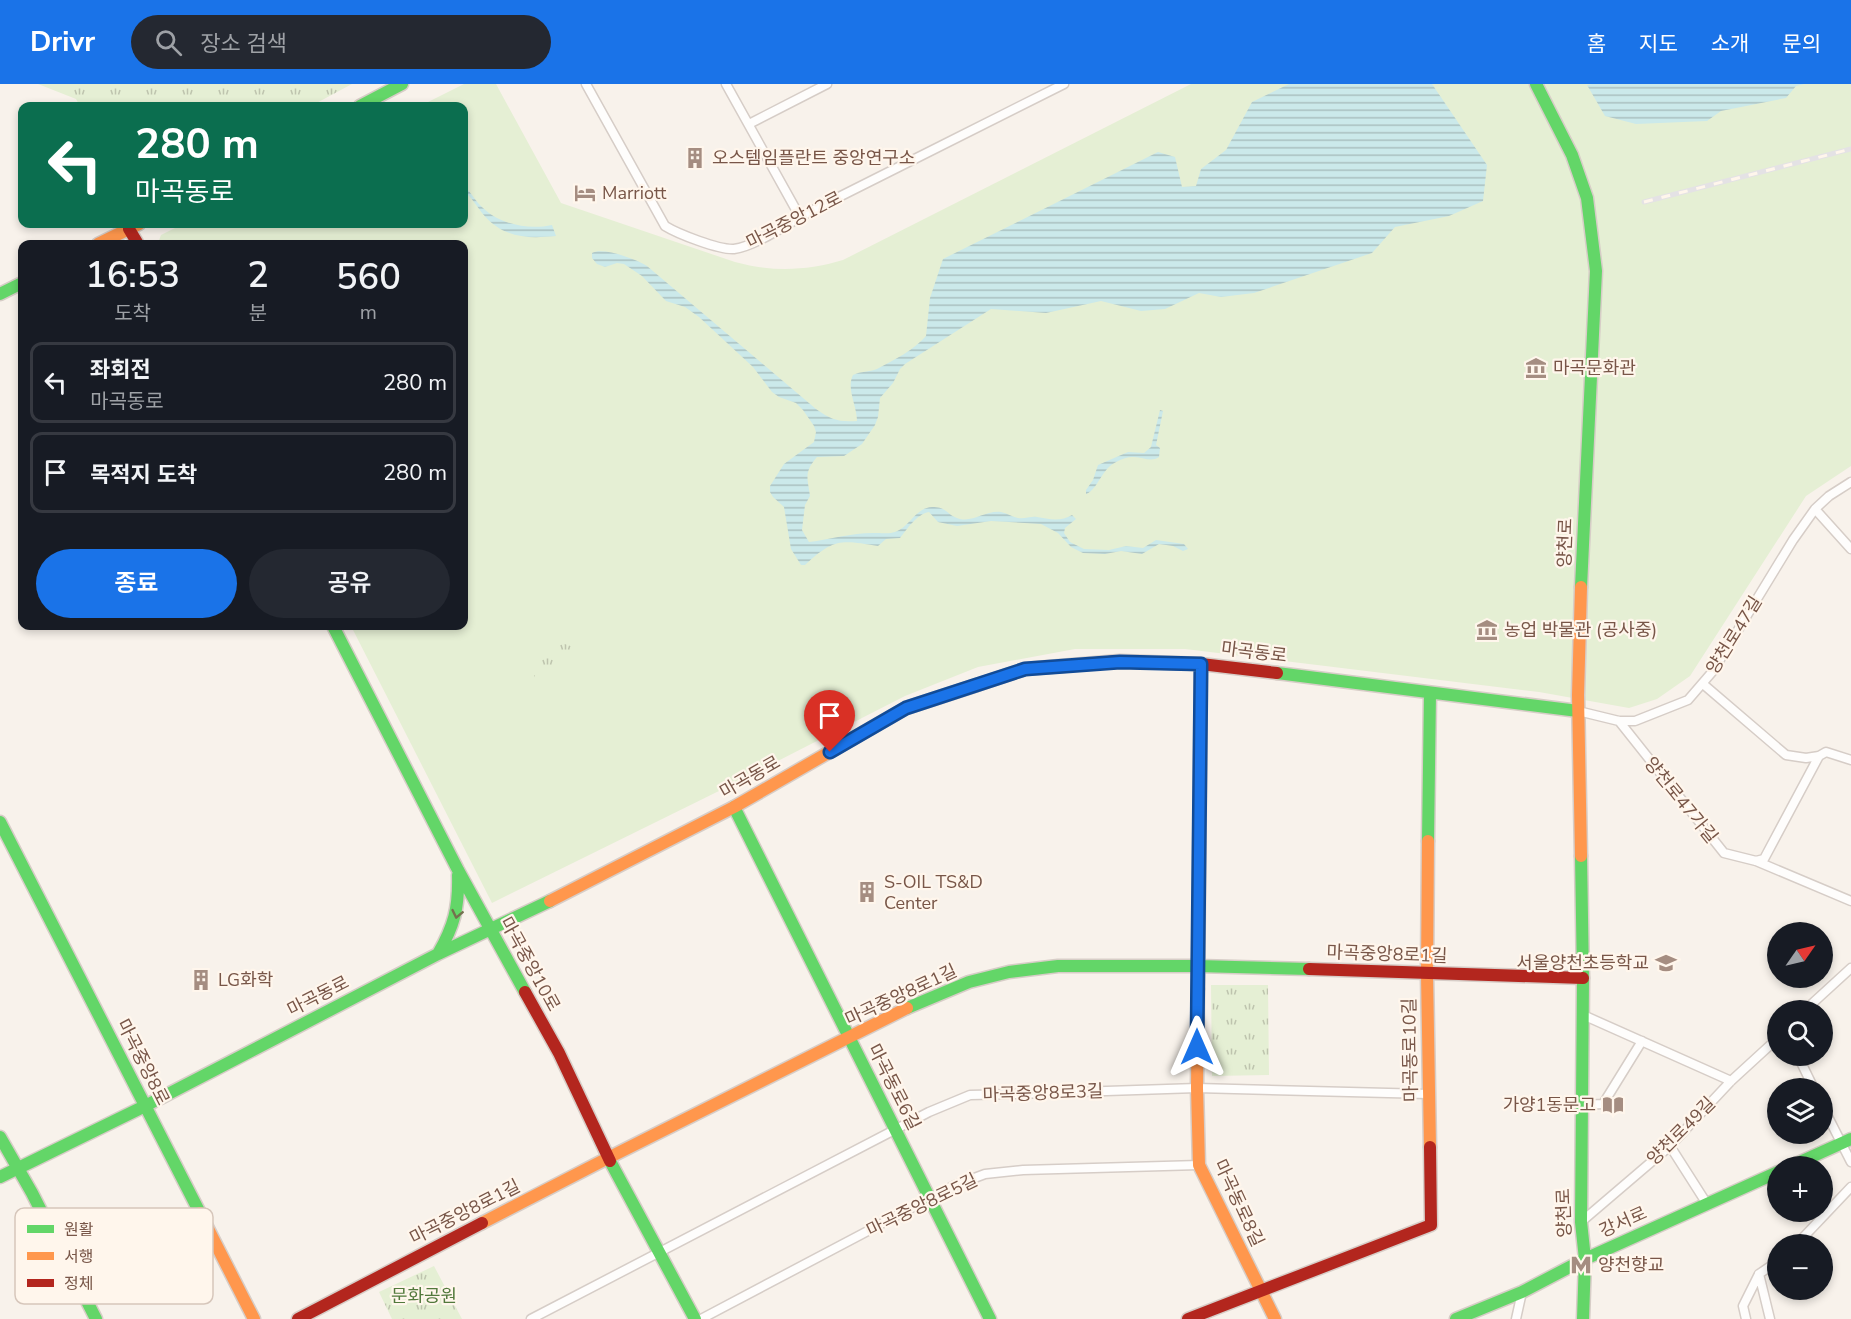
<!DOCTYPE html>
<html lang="ko">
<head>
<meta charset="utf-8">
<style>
	:root { --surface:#171b24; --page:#242831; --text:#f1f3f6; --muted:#9ea1a6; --line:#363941; --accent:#1a73e8 }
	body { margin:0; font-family:"Nunito Sans","Noto Sans KR",sans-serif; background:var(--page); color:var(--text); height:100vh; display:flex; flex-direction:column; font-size:22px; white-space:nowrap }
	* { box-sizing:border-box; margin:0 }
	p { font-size:20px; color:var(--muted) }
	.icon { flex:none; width:33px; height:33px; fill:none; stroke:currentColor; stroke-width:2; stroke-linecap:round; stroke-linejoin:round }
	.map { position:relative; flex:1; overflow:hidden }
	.details { position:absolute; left:18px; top:156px; width:450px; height:390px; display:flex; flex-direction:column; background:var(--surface); border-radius:12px; box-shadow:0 3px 9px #0003 }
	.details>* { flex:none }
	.top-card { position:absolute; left:18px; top:18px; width:450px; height:126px; border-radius:12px; box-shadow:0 3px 9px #0003; background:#0b6e4f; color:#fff; overflow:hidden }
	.needle { width:39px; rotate:56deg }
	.controls { position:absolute; left:1767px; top:838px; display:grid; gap:12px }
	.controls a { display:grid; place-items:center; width:66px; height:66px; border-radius:50%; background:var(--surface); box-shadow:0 3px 9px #0003; font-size:30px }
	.pin { position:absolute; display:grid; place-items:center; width:51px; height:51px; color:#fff; margin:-62px -26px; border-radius:50% 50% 50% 0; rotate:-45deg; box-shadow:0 0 6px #0007 }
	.pin .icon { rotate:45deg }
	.me { position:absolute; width:66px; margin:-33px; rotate:0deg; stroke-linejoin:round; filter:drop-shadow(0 0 4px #0008) }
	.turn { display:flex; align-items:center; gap:21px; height:126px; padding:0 18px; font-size:27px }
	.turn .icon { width:78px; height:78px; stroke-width:2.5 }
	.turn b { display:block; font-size:42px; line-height:51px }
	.eta { display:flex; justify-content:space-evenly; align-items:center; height:102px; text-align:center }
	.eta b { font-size:36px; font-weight:600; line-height:42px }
	.button { display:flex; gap:12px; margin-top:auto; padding:12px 18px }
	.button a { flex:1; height:69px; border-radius:36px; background:var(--accent); color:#fff; font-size:24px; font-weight:600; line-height:69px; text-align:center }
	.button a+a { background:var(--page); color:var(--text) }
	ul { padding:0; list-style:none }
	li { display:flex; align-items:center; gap:18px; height:81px; margin:0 12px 9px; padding:0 6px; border:3px solid var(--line); border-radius:12px }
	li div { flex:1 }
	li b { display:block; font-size:22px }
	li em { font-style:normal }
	header { display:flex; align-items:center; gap:36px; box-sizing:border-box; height:84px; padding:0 30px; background:var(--accent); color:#fff }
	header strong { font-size:28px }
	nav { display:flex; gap:33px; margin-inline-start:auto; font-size:21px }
	.search { width:420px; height:54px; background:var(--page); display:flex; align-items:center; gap:15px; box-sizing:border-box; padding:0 21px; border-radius:33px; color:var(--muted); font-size:22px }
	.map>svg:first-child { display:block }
</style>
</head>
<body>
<header>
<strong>Drivr</strong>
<div class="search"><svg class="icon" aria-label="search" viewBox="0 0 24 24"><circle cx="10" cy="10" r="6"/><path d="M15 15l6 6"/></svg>장소 검색</div>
<nav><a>홈</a><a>지도</a><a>소개</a><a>문의</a></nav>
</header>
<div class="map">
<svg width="1851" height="1235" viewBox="0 0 1851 1235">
	<defs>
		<pattern id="park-tufts" width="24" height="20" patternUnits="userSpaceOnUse" patternTransform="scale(1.5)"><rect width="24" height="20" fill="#e5efd4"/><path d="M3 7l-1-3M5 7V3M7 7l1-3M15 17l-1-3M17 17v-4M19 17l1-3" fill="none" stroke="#bec4ae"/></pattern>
		<pattern id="water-rules" width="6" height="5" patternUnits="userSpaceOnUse" patternTransform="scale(1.5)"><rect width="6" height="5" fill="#cbe9ea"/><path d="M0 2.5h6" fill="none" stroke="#aac0c0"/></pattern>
	</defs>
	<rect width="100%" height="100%" fill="#f8f2eb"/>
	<path fill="#e5efd4" d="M464 0H496L561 119 735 178C772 188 806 187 843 176L1191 0H1851V382L1806 412 1690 592 1657 615 1629 624 1539 608 1185 565H1075L978 583 905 612 723 705 492 819 351 542H464V160L158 159 161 151 183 140H464V22H420Z"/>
	<path fill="url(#park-tufts)" d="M38 0H352L311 22H80L76 15Z
		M559 558 576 564 575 583 563 584 543 599 534 594V590L548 562 551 559Z
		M1211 901H1268L1269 991 1212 992Z
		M434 1182 462 1235H392L379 1208Z"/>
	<path fill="url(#water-rules)" d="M1289 0H1432L1487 81 1483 117 1449 132 1395 143 1372 169 1254 209 1221 213 1199 209 1165 225 1141 227 1101 217 1046 229 991 225 905 280 900 285 893 299 880 314 878 333 875 341 862 360 844 372 817 373C803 389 808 395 810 412L805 421 802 446 809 458C831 455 855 448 877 449 884 449 889 450 895 448 910 443 915 424 932 423 947 423 946 430 957 434 972 440 985 426 1001 428 1007 429 1012 433 1018 434 1025 435 1031 432 1037 433 1048 435 1061 438 1072 431L1076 435 1065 444 1064 449 1070 458 1084 465 1109 466 1126 462 1143 464 1156 456 1184 460 1188 465 1183 467 1173 462 1159 460 1142 470 1121 467 1105 470 1083 469 1071 463 1058 449 1041 440 991 437 957 442 938 438 929 428C917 430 907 445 900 454L886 455 878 462C841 456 834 454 805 481H801L791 465 784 423 773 413 770 408V402L784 380 814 358 816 348 814 342 803 326 796 319 779 313 772 308 753 283 699 233 685 223 666 217 642 192 624 180 617 179 605 183 597 180 592 174V169C603 163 636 175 647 182L816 325C832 336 838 338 857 337 857 321 846 305 853 291 861 287 869 288 877 285 894 276 914 266 926 252L930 214 943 175 1158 68 1175 73 1182 103 1196 102 1201 85 1226 66 1252 18Z
		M1592 0H1804L1796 2 1786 14 1721 27 1707 37 1636 40 1605 32 1587 1Z
		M464 102C471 108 476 118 483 124 501 141 529 146 552 141L556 152C526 155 503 154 482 129 476 121 471 113 464 107Z
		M1160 326 1163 327 1156 361 1160 364 1159 373C1150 379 1142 372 1132 373 1128 373 1122 375 1118 377 1100 385 1099 405 1086 410V406L1093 396 1098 381 1128 368 1144 369 1151 363Z"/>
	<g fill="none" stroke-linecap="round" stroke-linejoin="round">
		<defs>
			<path id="street" d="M586 0 665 142C678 150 719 166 734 165 757 162 793 136 815 125 898 83 981 42 1064 0
				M726 0 800 133
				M749 40 827 0
				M1815 425 1851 465
				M1703 600 1786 671 1806 674 1819 672 1826 668 1851 676
				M1578 627 1619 637H1635L1688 616 1713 587 1793 456 1815 425 1829 412 1851 398
				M1619 637 1724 769 1756 777 1851 817
				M1756 777 1764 775 1819 672
				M1804 927 1851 884
				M1583 931 1731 997
				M1798 972 1814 1005
				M1582 1021 1603 1020 1642 957
				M1822 1021 1851 1078
				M1670 1062 1707 1120
				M1581 1138 1670 1062 1731 997 1778 954
				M1796 1161 1851 1103
				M1759 1190 1770 1235
				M531 1235 929 1028 970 1011 1015 1010 1197 1004 1428 1010
				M701 1235 953 1102 985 1090 1023 1086 1199 1081
				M1516 1235 1522 1208
				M1746 1235 1743 1222 1759 1190 1778 1177"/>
			<path id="fast" d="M1536 0 1572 71 1587 114 1596 187 1581 503
				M360 22 402 0
				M0 210 22 199
				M333 542 458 786 525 908
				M1277 589 1578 627
				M734 723 990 1235
				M0 738 200 1129
				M1428 757 1430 609
				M1581 772 1583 894 1581 1138 1585 1175 1583 1235
				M438 870C454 842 459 824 458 791
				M1198 905 1201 580
				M907 924 969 898 1009 888 1058 882H1198L1309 885
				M0 1053 32 1109 96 1235
				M610 1077 695 1235
				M1789 1083 1851 1055
				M0 1093 145 1022 438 870 550 817
				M1456 1235 1522 1208 1585 1175 1778 1088"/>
			<path id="slow" d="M98 160 139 140
				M1581 503 1578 611 1581 772
				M1428 757 1427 890 1430 1063
				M550 817 734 723 906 624 977 601
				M1198 905 1197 1004 1199 1081 1275 1235
				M200 1129 254 1235
				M482 1139 608 1074 907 924"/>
			<path id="jam" d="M129 145 138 160
				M977 601 1025 585 1120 577 1201 580 1277 589
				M1309 885 1583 894
				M525 908 559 969 610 1077
				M298 1235 482 1139
				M1188 1235 1431 1141 1430 1063"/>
		</defs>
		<use href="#street" stroke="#d6cdc7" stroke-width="11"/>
		<use href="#fast" stroke="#d7cdc7" stroke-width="15"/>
		<use href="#slow" stroke="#d7cdc7" stroke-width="15"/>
		<use href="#jam" stroke="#d7cdc7" stroke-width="15"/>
		<use href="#street" stroke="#fefdfc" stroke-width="8"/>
		<use href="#fast" stroke="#63d668" stroke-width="12"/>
		<use href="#slow" stroke="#ff974d" stroke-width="12"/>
		<use href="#jam" stroke="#b3261e" stroke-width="12"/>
		<defs>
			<path id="rail" d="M1644 118 1851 65"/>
		</defs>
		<use href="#rail" stroke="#e4e2e5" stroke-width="5"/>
		<use href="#rail" stroke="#fff6ec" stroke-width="3" stroke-dasharray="9" stroke-linecap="butt"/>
	</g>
	<defs><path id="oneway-chevron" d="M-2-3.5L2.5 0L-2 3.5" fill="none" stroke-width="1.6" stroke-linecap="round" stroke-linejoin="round" transform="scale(1.5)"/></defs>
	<use stroke="#74704e" href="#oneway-chevron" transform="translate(457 830) rotate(102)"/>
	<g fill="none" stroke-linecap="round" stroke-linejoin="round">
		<defs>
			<path id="route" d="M830 668 906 624 1025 585 1120 578 1201 580 1197 963"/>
		</defs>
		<use href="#route" stroke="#114b97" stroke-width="15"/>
		<use href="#route" stroke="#1a73e8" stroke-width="10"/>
	</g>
	<defs>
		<symbol id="building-bare" viewBox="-9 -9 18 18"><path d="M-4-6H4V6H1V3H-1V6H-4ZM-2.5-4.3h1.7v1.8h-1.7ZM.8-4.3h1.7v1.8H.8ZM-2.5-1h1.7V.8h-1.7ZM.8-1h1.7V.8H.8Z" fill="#a58d81" stroke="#fff6ec" stroke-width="2.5" paint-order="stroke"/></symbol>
		<symbol id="hotel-bare" viewBox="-9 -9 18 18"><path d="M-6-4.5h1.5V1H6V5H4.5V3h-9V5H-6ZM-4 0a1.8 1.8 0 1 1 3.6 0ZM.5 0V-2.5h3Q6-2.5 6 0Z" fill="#a58d81" stroke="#fff6ec" stroke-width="2.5" paint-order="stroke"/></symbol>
		<symbol id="museum-bare" viewBox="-9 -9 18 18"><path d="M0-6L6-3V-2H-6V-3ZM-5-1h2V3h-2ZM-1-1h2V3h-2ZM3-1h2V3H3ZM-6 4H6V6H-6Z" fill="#a58d81" stroke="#fff6ec" stroke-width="2.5" paint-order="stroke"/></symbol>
		<symbol id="school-bare" viewBox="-9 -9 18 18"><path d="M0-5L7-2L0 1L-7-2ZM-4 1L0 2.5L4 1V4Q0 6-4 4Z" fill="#a58d81" stroke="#fff6ec" stroke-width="2.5" paint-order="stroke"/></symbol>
		<symbol id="library-bare" viewBox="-9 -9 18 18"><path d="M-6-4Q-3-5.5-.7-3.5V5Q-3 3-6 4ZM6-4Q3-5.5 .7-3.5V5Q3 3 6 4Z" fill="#a58d81" stroke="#fff6ec" stroke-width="2.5" paint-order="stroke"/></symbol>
		<symbol id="metro-bare" viewBox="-9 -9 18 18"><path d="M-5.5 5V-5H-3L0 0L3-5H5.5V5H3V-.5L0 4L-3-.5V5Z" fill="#a58d81" stroke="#fff6ec" stroke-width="2.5" paint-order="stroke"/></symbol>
	</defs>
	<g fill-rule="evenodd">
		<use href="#building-bare" x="680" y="59" width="30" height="30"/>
		<use href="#hotel-bare" x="570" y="94" width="30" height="30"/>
		<use href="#museum-bare" x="1521" y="269" width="30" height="30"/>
		<use href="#museum-bare" x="1472" y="531" width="30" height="30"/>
		<use href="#building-bare" x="852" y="793" width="30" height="30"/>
		<use href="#school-bare" x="1651" y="864" width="30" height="30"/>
		<use href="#building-bare" x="186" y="881" width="30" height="30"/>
		<use href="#library-bare" x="1598" y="1006" width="30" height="30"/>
		<use href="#metro-bare" x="1566" y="1166" width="30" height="30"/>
	</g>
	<g text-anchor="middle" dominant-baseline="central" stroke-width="4.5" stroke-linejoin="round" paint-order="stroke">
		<g font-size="18" fill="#785648" stroke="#fff6ec" text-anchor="start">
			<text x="712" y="74">오스템임플란트 중앙연구소</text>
			<text x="602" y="109">Marriott</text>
			<text x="1553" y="284">마곡문화관</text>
			<text x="1504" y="546">농업 박물관 (공사중)</text>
			<text x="884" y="798">S-OIL TS&amp;D<tspan x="884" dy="21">Center</tspan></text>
			<text x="1649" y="879" text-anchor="end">서울양천초등학교</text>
			<text x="218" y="896">LG화학</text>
			<text x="1596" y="1021" text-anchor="end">가양1동문고</text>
			<text x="1598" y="1181">양천향교</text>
		</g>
		<g font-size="18" fill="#785648" stroke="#fff6ec">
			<text transform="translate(794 136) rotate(-27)">마곡중앙12로</text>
			<text transform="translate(1565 459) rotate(-88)">양천로</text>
			<text transform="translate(1734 551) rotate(-58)">양천로47길</text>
			<text transform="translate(1254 568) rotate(7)">마곡동로</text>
			<text transform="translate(750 693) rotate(-30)">마곡동로</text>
			<text transform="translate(1681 716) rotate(51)">양천로47가길</text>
			<text transform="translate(1387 870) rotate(2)">마곡중앙8로1길</text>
			<text transform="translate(530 880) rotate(61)">마곡중앙10로</text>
			<text transform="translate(901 911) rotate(-25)">마곡중앙8로1길</text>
			<text transform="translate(318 912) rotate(-27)">마곡동로</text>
			<text transform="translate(1410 966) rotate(-91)">마곡동로10길</text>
			<text transform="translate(143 978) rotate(63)">마곡중앙8로</text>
			<text transform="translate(894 1003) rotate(63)">마곡동로6길</text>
			<text transform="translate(1043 1009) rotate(-2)">마곡중앙8로3길</text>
			<text transform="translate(1681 1047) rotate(-45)">양천로49길</text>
			<text transform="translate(1239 1119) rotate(65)">마곡동로8길</text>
			<text transform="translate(922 1121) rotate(-26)">마곡중앙8로5길</text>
			<text transform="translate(465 1128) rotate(-27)">마곡중앙8로1길</text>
			<text transform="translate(1564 1129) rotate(-92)">양천로</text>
			<text transform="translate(1623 1138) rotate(-24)">강서로</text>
		</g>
		<g font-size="18" fill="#52793c" stroke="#fff6ec">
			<text x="424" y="1212">문화공원</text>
		</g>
	</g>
	<rect x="15" y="1124" width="198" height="96" rx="9" fill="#fff6ec" stroke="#d6c6bb" stroke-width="1.5"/>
	<rect x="27" y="1141" width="27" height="8" fill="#63d668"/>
	<rect x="27" y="1168" width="27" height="8" fill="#ff974d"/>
	<rect x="27" y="1195" width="27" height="8" fill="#b3261e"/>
	<g font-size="16" fill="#785648">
		<text x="64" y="1151">원활</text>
		<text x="64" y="1178">서행</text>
		<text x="64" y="1205">정체</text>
	</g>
</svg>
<div class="controls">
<a><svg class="needle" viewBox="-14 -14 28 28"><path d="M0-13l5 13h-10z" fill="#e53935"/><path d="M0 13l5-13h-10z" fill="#9ea1a6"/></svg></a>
<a><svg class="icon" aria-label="search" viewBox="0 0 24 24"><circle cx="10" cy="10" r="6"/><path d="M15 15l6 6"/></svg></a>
<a><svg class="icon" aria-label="layers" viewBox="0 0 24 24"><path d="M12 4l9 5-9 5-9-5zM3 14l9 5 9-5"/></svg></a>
<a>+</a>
<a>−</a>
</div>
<div class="pin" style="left:830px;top:668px;background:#d93025"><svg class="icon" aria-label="arrive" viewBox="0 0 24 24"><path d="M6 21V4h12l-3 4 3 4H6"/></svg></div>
<svg class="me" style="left:1197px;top:963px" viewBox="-20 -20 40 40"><path d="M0-17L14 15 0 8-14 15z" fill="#1a73e8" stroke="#fff" stroke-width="4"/></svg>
<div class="top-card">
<div class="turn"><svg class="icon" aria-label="left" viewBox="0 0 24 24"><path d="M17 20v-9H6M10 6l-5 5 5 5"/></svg><div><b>280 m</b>마곡동로</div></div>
</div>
<section class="details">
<div class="eta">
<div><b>16:53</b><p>도착</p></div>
<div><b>2</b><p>분</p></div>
<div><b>560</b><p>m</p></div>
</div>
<ul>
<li><svg class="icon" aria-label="left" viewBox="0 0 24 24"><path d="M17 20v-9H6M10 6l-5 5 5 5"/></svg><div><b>좌회전</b><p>마곡동로</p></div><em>280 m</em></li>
<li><svg class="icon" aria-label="arrive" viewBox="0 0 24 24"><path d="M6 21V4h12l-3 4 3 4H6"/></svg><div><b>목적지 도착</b></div><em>280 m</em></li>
</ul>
<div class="button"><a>종료</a><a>공유</a></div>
</section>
</div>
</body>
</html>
